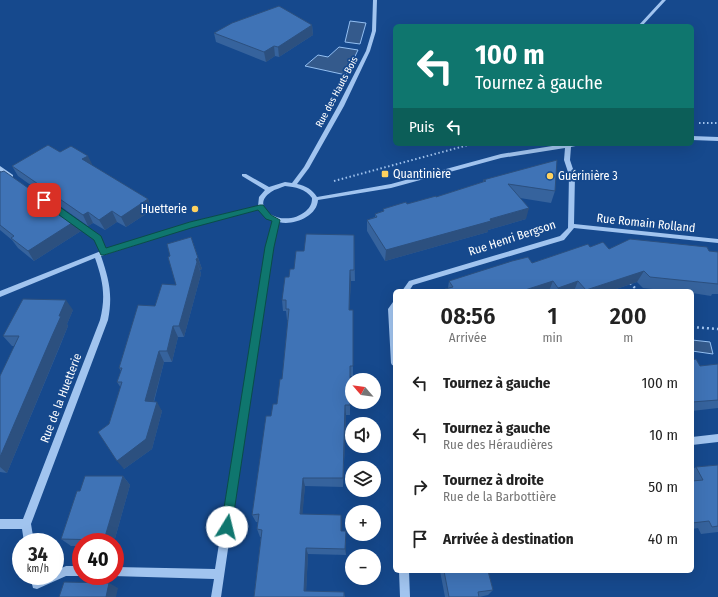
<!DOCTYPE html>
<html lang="fr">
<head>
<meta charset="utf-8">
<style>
	:root { --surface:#fff; --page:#f6f6f6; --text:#222; --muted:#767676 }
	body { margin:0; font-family:"Fira Sans Condensed",sans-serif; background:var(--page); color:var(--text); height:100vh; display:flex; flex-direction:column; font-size:15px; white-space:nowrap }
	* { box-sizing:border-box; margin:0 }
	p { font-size:13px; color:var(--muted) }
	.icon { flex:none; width:22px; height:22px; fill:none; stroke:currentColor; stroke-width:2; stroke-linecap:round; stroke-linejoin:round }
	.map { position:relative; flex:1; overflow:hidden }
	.sheet { position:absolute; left:393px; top:289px; width:301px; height:284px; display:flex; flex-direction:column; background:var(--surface); border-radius:6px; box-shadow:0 4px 16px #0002 }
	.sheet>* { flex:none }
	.guide { position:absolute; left:393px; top:24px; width:301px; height:122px; border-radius:6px; box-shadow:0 4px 16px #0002; background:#0f766e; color:#fff; overflow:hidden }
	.needle { width:26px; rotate:298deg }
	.tools { position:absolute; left:345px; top:373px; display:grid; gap:8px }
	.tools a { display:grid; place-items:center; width:36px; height:36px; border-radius:50%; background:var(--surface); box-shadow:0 4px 16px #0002; font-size:20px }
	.speed { position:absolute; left:12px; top:533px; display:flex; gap:8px; font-size:20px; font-weight:700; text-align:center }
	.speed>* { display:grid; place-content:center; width:52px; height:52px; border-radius:50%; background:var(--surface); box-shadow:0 4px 16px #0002; line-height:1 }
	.speed small { font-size:10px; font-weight:400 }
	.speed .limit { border:6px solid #d22; background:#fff; color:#111 }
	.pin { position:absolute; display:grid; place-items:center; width:34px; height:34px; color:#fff; margin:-17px; border-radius:8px; box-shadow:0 2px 6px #0006 }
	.me { position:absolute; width:44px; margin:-22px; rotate:9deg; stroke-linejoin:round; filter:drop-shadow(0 0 3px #0008) }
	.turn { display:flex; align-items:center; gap:14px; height:84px; padding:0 16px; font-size:18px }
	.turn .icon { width:52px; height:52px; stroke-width:2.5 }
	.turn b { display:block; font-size:28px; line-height:34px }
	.then { display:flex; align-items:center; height:38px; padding:0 16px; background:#0003; gap:8px; font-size:15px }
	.eta { display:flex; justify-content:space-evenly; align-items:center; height:68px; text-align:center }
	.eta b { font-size:24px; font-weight:600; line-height:28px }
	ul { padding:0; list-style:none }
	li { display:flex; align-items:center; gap:12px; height:52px; padding:0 16px }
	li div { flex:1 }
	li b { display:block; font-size:15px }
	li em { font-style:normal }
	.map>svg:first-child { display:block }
</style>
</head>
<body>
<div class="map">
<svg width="718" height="597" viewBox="0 0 718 597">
	<rect width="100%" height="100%" fill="#16498d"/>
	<path fill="#345a8c" stroke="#93bff2" d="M350 21 366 23 360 44 345 42Z
		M339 47 358 50 346 75 305 66 318 55 328 57Z
		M692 340 710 342 713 354 692 351Z"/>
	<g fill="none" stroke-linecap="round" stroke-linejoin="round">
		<path stroke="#a1c4ef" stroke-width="2" stroke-dasharray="1.5 2.5" stroke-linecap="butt" d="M699 123H718
			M334 181 472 144"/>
		<path stroke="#a1c4ef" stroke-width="2.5" stroke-dasharray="2 3" stroke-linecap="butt" d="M630 283 638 291
			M692 327 718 329"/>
		<path fill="#a1c4ef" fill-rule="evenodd" d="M373 0H377L376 31 370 51 344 106 309 168 297 184C306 186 312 189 317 197L391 184 501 154 565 144H581L580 145 571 147 570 160 575 175 574 224 718 239V243L574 228 564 240 413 285 409 291H402L409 281 560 236 568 228 569 175 564 160 565 148 501 158 391 188 318 200C317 217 292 226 279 222L272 247 221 597H211L214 579 113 576H115V567L215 569 266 247 273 220C267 219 262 215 260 209L191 227 101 256C109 279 113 295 108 320L31 524 34 542H24L22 529H0V519H23L100 320C106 296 103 281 95 258L0 297V291L101 251 95 239 68 219 67 218 68 217H72L100 236 106 250 188 223 258 206 259 197 265 190 242 176V174H246L269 187 285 182 292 183 304 167 338 106 366 51 372 31ZM285 186C295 187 306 189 312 198 312 204 310 207 306 211 284 230 247 208 271 192 275 189 281 188 285 186Z
			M662 0H666L642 26H638Z
			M692 136 718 137V141L692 140Z
			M0 166 13 175V177H9L0 171Z
			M395 301V366L392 365 391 363 388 309 393 302Z
			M718 434V442L692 445V437Z
			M66 566H81V576H66L37 589 33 588 30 576H40V577L43 576H55V571Z
			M399 571H409L410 597H400Z"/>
	</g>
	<path fill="#36639d" d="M312 25 313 35 279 57 275 56 266 62 216 42 214 33Z
		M60 152 92 166 148 199 152 210 126 227 117 222 105 230 93 223 88 226 18 176 12 166Z
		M0 172 75 221 81 231 34 261 18 248 12 240 0 230Z
		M483 180 555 191 551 203 520 198 526 219 488 230V232L385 261 367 231V220L375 217V214L383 211V209L407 204 436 197 483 182Z
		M354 235 355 281H351L349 310H353V376H350V415H346L343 487 305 486 302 514 341 515V531L346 538V555L308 554 306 591 344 592 345 597H254L261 537H260L257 529 258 522H256L252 515 271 416 277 404 282 379 288 320H287L286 311H283L282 300 289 277 304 251Z
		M191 237 202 269 200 270 201 274 184 337H178L172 362H164L154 402 162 411 152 449 124 469 109 424 121 388 117 382 121 371 119 368 155 306 176 285 170 256Z
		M590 247 609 249 709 251 718 252V294H712L711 296 692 293V291H671L643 288 637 282 610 291H445V289L448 288 449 281 532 263Z
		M73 310 67 324 68 326 60 346 7 473 0 472V376L15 346H12L3 336Z
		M692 360 700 366 718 364V408L692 411Z
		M718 465V532L701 534 698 528 692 529V470L696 467Z
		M123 476 130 485 114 542H81V546H71L61 539 80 491Z
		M440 571H488L493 590 488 595 479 597H445Z"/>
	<path fill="#2c507f" d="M312 25 313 35 279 57 278 47Z
		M274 46 275 56 266 62 264 52Z
		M88 156 93 166 82 159Z
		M148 199 152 210 126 227 121 217Z
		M529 208 526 219 488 230V232L385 261 386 250Z
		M112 211 117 222 105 230 99 220Z
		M88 212 93 223 88 226 83 215Z
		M75 221 81 231 34 261 28 251Z
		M198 258 202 269 200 270 196 259Z
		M197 262 201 274 184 337 179 326Z
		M350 270 351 281 349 321V310Z
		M644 271 637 282 610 291H585L586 290Z
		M553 281 549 291H522Z
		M578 281 574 291H557L558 288Z
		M66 300 73 310 67 324 68 326 7 473 0 467V457Z
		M173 326 178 337 172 362 167 351Z
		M159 351 164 362 151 411 145 401Z
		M157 402 162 411 152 449 124 469 117 461Z
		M345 405 346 415 343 487V478Z
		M123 476 130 485 114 542H107L104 540Z
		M303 478 305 486 302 521 300 514Z
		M341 515 342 522 341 538Z
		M346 531V555L345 549Z
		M306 548 308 554 306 596 304 591Z
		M109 583 118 588 116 597H106Z"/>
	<path fill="#3f73b6" stroke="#2c507f" d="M279 6 312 25 278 47 274 46 264 52 214 33 232 23Z
		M48 145 60 152 71 146 88 156 82 159 148 199 121 217 112 211 99 220 88 212 83 215 12 166Z
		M557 160 555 191 508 184 529 208 490 219 491 221 386 250 367 220 377 217 375 214 384 211 383 209 406 202 407 204 436 196V197L486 181 483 180Z
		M4 171 75 221 28 251 11 238 14 236 0 225V172H1Z
		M306 234 354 235V270H350L349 310H353V366H350V405H345L343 478H303L300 514 341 515V531H346L345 549 306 548 304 591 344 592V597H254L262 530 257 529 259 514 252 515 266 416H271L273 404H277L280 379H282L289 309H286V300H282L285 277H289L290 269H294L296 251H304Z
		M191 237 198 258 196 259 197 262 179 326H173L167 351H159L145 401 157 402 146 439 117 461 98 432 109 424 122 382H117L122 368H119L138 305 155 306 162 284 176 285 168 257 170 256 167 244Z
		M630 239 707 247 709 251 718 252V284L650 277 644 271 586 290 578 281 558 288 553 281 522 291H447L445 289 453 287 449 281 512 261 528 257 532 263 588 244 590 247 603 242 609 249Z
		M23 299 66 300 59 316H61L52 336 0 457V376L19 336H3Z
		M696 359 700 366 718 364V400L692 402V360Z
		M718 465V526L712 527 709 521 692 523V481L703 480 696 467Z
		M85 476H123L104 540 61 539 77 491H80Z
		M444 571H488L493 590 478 592 479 597H449Z
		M64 582 109 583 106 597H59Z"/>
	<path fill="#0f766e" stroke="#0a4d48" d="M41 198H47L101 236 106 248 190 222 260 205H263L271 215 280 220 274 247 231 532 227 533 223 532 221 527 265 247 272 221 266 219 258 210 191 228 104 255H101L94 240 41 202Z"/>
	<g fill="#ffd25f" stroke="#16498d" stroke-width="1.5">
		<rect x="381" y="170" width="8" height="8" rx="2"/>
		<circle cx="550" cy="176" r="4"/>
		<circle cx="195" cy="209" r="4"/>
	</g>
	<g text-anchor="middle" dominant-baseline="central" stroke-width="3.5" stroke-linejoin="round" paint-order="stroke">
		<g font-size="10" fill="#fff" stroke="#16498d">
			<text transform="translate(337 92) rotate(-62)">Rue des Hauts Bois</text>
		</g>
		<g font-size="12" fill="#fff" stroke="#16498d" text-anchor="start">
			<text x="393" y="174">Quantinière</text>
			<text x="558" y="176">Guérinière 3</text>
			<text x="187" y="209" text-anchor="end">Huetterie</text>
		</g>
		<g font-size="12" fill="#fff" stroke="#16498d">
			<text transform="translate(646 223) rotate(6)">Rue Romain Rolland</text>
			<text transform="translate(512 238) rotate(-18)">Rue Henri Bergson</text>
			<text transform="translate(61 398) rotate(-69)">Rue de la Huetterie</text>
		</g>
	</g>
</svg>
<div class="tools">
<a><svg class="needle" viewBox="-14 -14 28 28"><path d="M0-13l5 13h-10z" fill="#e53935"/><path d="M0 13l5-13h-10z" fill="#767676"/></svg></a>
<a><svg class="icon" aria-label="sound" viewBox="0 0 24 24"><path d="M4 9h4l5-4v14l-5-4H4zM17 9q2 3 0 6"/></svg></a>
<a><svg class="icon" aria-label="layers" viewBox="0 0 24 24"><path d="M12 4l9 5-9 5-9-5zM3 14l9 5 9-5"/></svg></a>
<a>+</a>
<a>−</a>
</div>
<div class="speed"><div>34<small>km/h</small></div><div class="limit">40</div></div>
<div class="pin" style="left:44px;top:200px;background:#d93025"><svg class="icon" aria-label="arrive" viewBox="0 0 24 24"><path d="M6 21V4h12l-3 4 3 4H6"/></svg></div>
<svg class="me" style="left:227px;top:527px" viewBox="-20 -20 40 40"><circle r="19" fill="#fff"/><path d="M0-13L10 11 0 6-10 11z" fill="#0f766e"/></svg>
<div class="guide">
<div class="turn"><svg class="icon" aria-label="left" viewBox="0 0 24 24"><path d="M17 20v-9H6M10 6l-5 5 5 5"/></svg><div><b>100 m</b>Tournez à gauche</div></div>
<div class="then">Puis<svg class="icon" aria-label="left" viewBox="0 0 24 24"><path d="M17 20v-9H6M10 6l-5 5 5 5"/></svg></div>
</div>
<section class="sheet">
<div class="eta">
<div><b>08:56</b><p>Arrivée</p></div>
<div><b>1</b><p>min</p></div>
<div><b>200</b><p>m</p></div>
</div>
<ul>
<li><svg class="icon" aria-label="left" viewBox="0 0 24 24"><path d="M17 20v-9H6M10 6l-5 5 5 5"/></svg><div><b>Tournez à gauche</b></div><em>100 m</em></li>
<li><svg class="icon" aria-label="left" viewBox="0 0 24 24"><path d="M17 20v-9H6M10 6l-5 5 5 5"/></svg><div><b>Tournez à gauche</b><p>Rue des Héraudières</p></div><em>10 m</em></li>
<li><svg class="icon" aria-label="right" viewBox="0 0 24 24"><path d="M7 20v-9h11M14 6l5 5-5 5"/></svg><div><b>Tournez à droite</b><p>Rue de la Barbottière</p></div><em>50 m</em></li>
<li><svg class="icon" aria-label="arrive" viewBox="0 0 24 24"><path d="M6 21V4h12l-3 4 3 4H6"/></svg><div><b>Arrivée à destination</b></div><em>40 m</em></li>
</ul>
</section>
</div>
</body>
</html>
